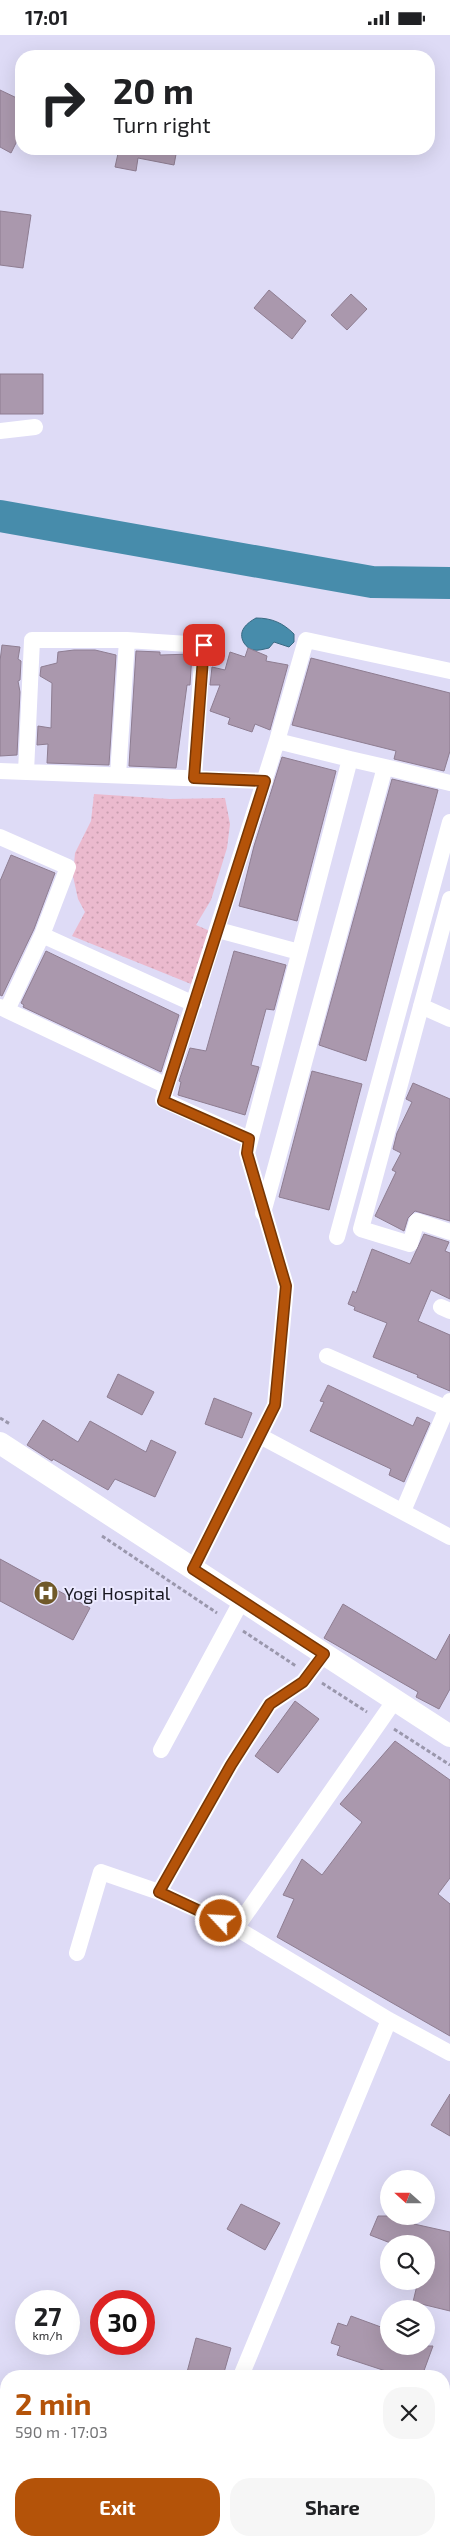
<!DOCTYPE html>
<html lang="en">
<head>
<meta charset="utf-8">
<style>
	:root { --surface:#fff; --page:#f6f6f6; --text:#202124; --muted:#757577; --accent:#b45309 }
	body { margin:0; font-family:"Exo 2",sans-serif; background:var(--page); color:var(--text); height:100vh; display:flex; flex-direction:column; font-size:19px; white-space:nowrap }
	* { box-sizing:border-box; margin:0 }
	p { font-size:16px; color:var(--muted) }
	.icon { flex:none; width:28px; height:28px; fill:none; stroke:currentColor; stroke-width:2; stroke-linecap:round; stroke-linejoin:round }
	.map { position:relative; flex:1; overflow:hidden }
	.panel { position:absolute; left:0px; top:2335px; width:450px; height:176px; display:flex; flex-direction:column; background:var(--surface); border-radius:20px 20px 0 0; box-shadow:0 5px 20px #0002 }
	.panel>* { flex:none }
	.top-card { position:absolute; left:15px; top:15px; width:420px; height:105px; border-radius:20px; box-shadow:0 5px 20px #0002; background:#fff; color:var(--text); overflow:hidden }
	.needle { width:32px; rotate:291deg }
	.controls { position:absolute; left:380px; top:2135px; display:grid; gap:10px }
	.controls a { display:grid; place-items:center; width:55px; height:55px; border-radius:50%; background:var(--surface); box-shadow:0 5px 20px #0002; font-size:25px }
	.speed { position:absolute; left:15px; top:2255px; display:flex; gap:10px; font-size:25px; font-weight:700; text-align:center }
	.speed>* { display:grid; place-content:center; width:65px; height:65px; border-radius:50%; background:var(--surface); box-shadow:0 5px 20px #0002; line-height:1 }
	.speed small { font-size:12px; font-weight:400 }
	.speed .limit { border:8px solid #d22; background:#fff; color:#111 }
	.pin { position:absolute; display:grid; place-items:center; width:42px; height:42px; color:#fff; margin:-21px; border-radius:10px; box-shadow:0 2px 8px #0006 }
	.me { position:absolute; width:55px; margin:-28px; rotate:295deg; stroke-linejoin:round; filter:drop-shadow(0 0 4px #0008) }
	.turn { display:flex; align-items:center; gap:18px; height:105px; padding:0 15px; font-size:22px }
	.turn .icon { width:65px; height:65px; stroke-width:2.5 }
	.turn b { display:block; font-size:35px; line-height:42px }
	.round { display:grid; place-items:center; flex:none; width:52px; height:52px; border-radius:20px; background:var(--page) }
	.summary { display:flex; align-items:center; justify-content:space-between; height:85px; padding:0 15px }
	h1 { font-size:30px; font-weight:700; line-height:38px; color:var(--accent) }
	.action { display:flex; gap:10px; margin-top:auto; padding:10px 15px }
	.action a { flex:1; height:58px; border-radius:20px; background:var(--accent); color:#fff; font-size:20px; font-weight:700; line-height:58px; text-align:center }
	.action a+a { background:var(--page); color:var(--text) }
	.status { display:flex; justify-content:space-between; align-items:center; height:35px; padding:0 25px; background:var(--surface); direction:ltr }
	.status svg { height:14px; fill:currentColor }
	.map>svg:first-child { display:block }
</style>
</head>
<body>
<div class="status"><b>17:01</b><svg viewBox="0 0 49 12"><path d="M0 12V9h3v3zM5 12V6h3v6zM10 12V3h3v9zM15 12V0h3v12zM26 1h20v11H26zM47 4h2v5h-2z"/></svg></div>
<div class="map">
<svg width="450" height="2511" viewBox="0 0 450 2511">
	<defs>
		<pattern id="park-dots" width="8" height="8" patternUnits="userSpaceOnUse" patternTransform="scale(1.25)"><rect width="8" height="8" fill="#ebbace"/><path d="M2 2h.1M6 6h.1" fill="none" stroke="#c99fb1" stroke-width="1.8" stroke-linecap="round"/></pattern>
	</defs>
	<rect width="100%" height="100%" fill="#dedbf6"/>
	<path fill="url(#park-dots)" d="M94 759 170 764 225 763 230 789 227 813 211 865 196 890 210 896 191 949 72 901 85 877 78 864 73 841 75 818 91 786Z"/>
	<path fill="#478cab" stroke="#396982" d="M256 583C272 583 283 588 294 599V607L289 612 274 607 269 613C264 614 258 616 253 615 249 614 247 612 244 608 237 596 247 588 256 583Z"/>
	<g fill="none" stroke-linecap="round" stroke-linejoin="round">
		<path stroke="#478cab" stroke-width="32" d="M0 481 372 547 450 548"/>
	</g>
	<path fill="#aa98ad" stroke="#8e7d91" d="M0 55 21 65V98L11 118 0 112Z
		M119 114H177L174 130 138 123 136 136 115 132Z
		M0 176 31 180 23 233 0 230Z
		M269 255 306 286 292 304 254 273Z
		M351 259 367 274 347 295 331 280Z
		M0 339H43V379H0Z
		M2 610 20 612 18 624 21 626 20 645 18 646 20 657 17 720 0 721V626Z
		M248 613 267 621 266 626 288 630 270 695 255 689 252 697 228 689 230 683 210 676 220 650H210L212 632 225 635 230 617 245 622Z
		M74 615H95L116 620 109 730 47 728 48 709 37 710 38 691 51 693 52 648 40 641 41 632 57 628 58 617Z
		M136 616 160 617V620L192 619 190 650H187L176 733 129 731Z
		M311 623 450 658V716L444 736 394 724 396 716 292 690Z
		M282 722 336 736 297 886 239 871 254 811Z
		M392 744 438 755 366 1026 319 1010Z
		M11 820 55 838 34 894 2 961 0 960V846Z
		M46 916 179 980 161 1037 23 972 24 970 21 968Z
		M234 916 286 930 274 975 266 974 251 1030 259 1032 245 1080 178 1060 181 1047 179 1046 190 1013 206 1016Z
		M312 1036 362 1049 329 1175 279 1162Z
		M413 1048 450 1064V1186L415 1176 408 1183 404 1196 375 1181 396 1137 392 1135 401 1118 393 1114 397 1098 412 1067 406 1064Z
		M424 1199 449 1207 445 1216 450 1218V1264L431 1255 418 1286 450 1300V1356L417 1342 418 1340 373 1322 387 1288 354 1275 355 1272 348 1269 353 1256 356 1258 372 1214 410 1229Z
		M118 1339 154 1357 142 1380 107 1362Z
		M328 1350 413 1391 417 1382 430 1388 404 1447 389 1440 391 1434 310 1396 324 1367 320 1366Z
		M214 1363 252 1378 242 1403 205 1389Z
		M43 1385 78 1407 90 1386 146 1417 151 1405 176 1417 155 1462 115 1444 108 1455 53 1424 52 1426 27 1410Z
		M0 1524 90 1573 73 1605 0 1566Z
		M343 1569 436 1625 450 1599V1654L439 1674 416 1662 418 1657 324 1603Z
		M295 1666 319 1684 278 1738 255 1721Z
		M395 1706 450 1745V1843L438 1859 450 1869V2001L277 1902 294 1864 283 1860 302 1824 322 1840 362 1787 340 1769Z
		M450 2059V2101L431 2090Z
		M241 2169 280 2188 265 2215 227 2194Z
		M378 2181H417L414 2189 450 2197V2276L413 2267 418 2246H426V2209H393L370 2200Z
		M351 2281 389 2295V2311H433L422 2341H401L337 2320 340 2311 331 2308 338 2288 347 2291Z
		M196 2303 231 2313 223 2341H186Z"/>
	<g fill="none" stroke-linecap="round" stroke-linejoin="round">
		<path stroke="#9a97ac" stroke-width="3" stroke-dasharray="4 2.5" stroke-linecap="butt" d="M0 1383 10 1389
			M102 1501 217 1578
			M243 1596 296 1631
			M322 1648 367 1677
			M394 1694 450 1730
			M0 2433 6 2434
			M444 2482 450 2483
			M386 2505 398 2509"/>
		<path stroke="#fff" stroke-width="16" d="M0 396 35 392
			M277 706 306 605 450 636
			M385 732 450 748
			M0 736 265 746
			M26 737 32 605H127
			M118 740 127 605 203 610 194 743
			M0 802 68 832 42 900 194 969
			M450 864 361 1194 410 1209 417 1186 450 1197
			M218 895 299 917
			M421 971 450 984
			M0 972 167 1051 277 706 350 724 247 1118 286 1251 275 1370 193 1534
			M7 975 42 900
			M167 1051 163 1065 249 1104
			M263 1178 385 732 350 724
			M337 1202 450 787
			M441 1272 450 1276
			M327 1321 450 1375
			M260 1401 450 1502
			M403 1476 450 1366
			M395 1665 236 1893 389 1985 450 2018
			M161 1715 242 1565
			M159 1857 231 1730 270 1669 303 1647 324 1619
			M77 1918 101 1837 159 1857 236 1893
			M241 2341 389 1985
			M444 2414 450 2413"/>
		<path stroke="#fff" stroke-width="22" d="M0 1408 450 1701
			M0 2462 6 2463
			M417 2505 432 2511"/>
	</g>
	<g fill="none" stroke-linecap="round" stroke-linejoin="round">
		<defs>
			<path id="route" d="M204 610 194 743 265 746 163 1066 249 1104 247 1118 286 1251 275 1370 193 1534 324 1619 303 1647 270 1669 231 1730 159 1857 221 1886"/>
		</defs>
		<use href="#route" stroke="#753606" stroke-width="12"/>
		<use href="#route" stroke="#b45309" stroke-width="9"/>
	</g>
	<defs>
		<symbol id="hospital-disc" viewBox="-11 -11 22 22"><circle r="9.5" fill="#705929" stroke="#ebe9ff"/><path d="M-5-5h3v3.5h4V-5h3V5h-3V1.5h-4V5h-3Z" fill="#fff"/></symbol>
	</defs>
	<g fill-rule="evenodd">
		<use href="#hospital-disc" x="32" y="1544" width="28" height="28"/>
	</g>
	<g text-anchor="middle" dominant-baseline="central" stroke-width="4" stroke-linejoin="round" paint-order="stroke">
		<g font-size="18" fill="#191821" stroke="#ebe9ff" text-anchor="start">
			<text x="64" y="1558">Yogi Hospital</text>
		</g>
	</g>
</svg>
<div class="controls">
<a><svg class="needle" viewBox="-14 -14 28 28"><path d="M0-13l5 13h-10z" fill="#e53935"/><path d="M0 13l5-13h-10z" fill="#757577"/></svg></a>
<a><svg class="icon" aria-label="search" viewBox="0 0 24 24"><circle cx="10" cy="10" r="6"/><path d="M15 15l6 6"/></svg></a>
<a><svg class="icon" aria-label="layers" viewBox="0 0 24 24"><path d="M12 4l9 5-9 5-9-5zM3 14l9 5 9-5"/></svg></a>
</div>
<div class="speed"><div>27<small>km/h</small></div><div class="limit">30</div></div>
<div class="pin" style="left:204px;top:610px;background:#d93025"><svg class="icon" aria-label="arrive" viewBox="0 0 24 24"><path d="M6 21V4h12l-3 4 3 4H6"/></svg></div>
<svg class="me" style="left:221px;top:1886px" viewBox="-20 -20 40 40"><circle r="17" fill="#b45309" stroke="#fff" stroke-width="3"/><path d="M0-11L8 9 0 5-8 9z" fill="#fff"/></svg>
<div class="top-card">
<div class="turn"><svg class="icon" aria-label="right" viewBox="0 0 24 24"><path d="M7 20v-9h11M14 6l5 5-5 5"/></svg><div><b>20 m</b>Turn right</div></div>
</div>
<section class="panel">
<div class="summary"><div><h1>2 min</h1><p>590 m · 17:03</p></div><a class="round"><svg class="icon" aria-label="close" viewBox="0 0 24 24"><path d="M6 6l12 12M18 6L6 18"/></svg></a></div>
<div class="action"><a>Exit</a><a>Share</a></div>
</section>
</div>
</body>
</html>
